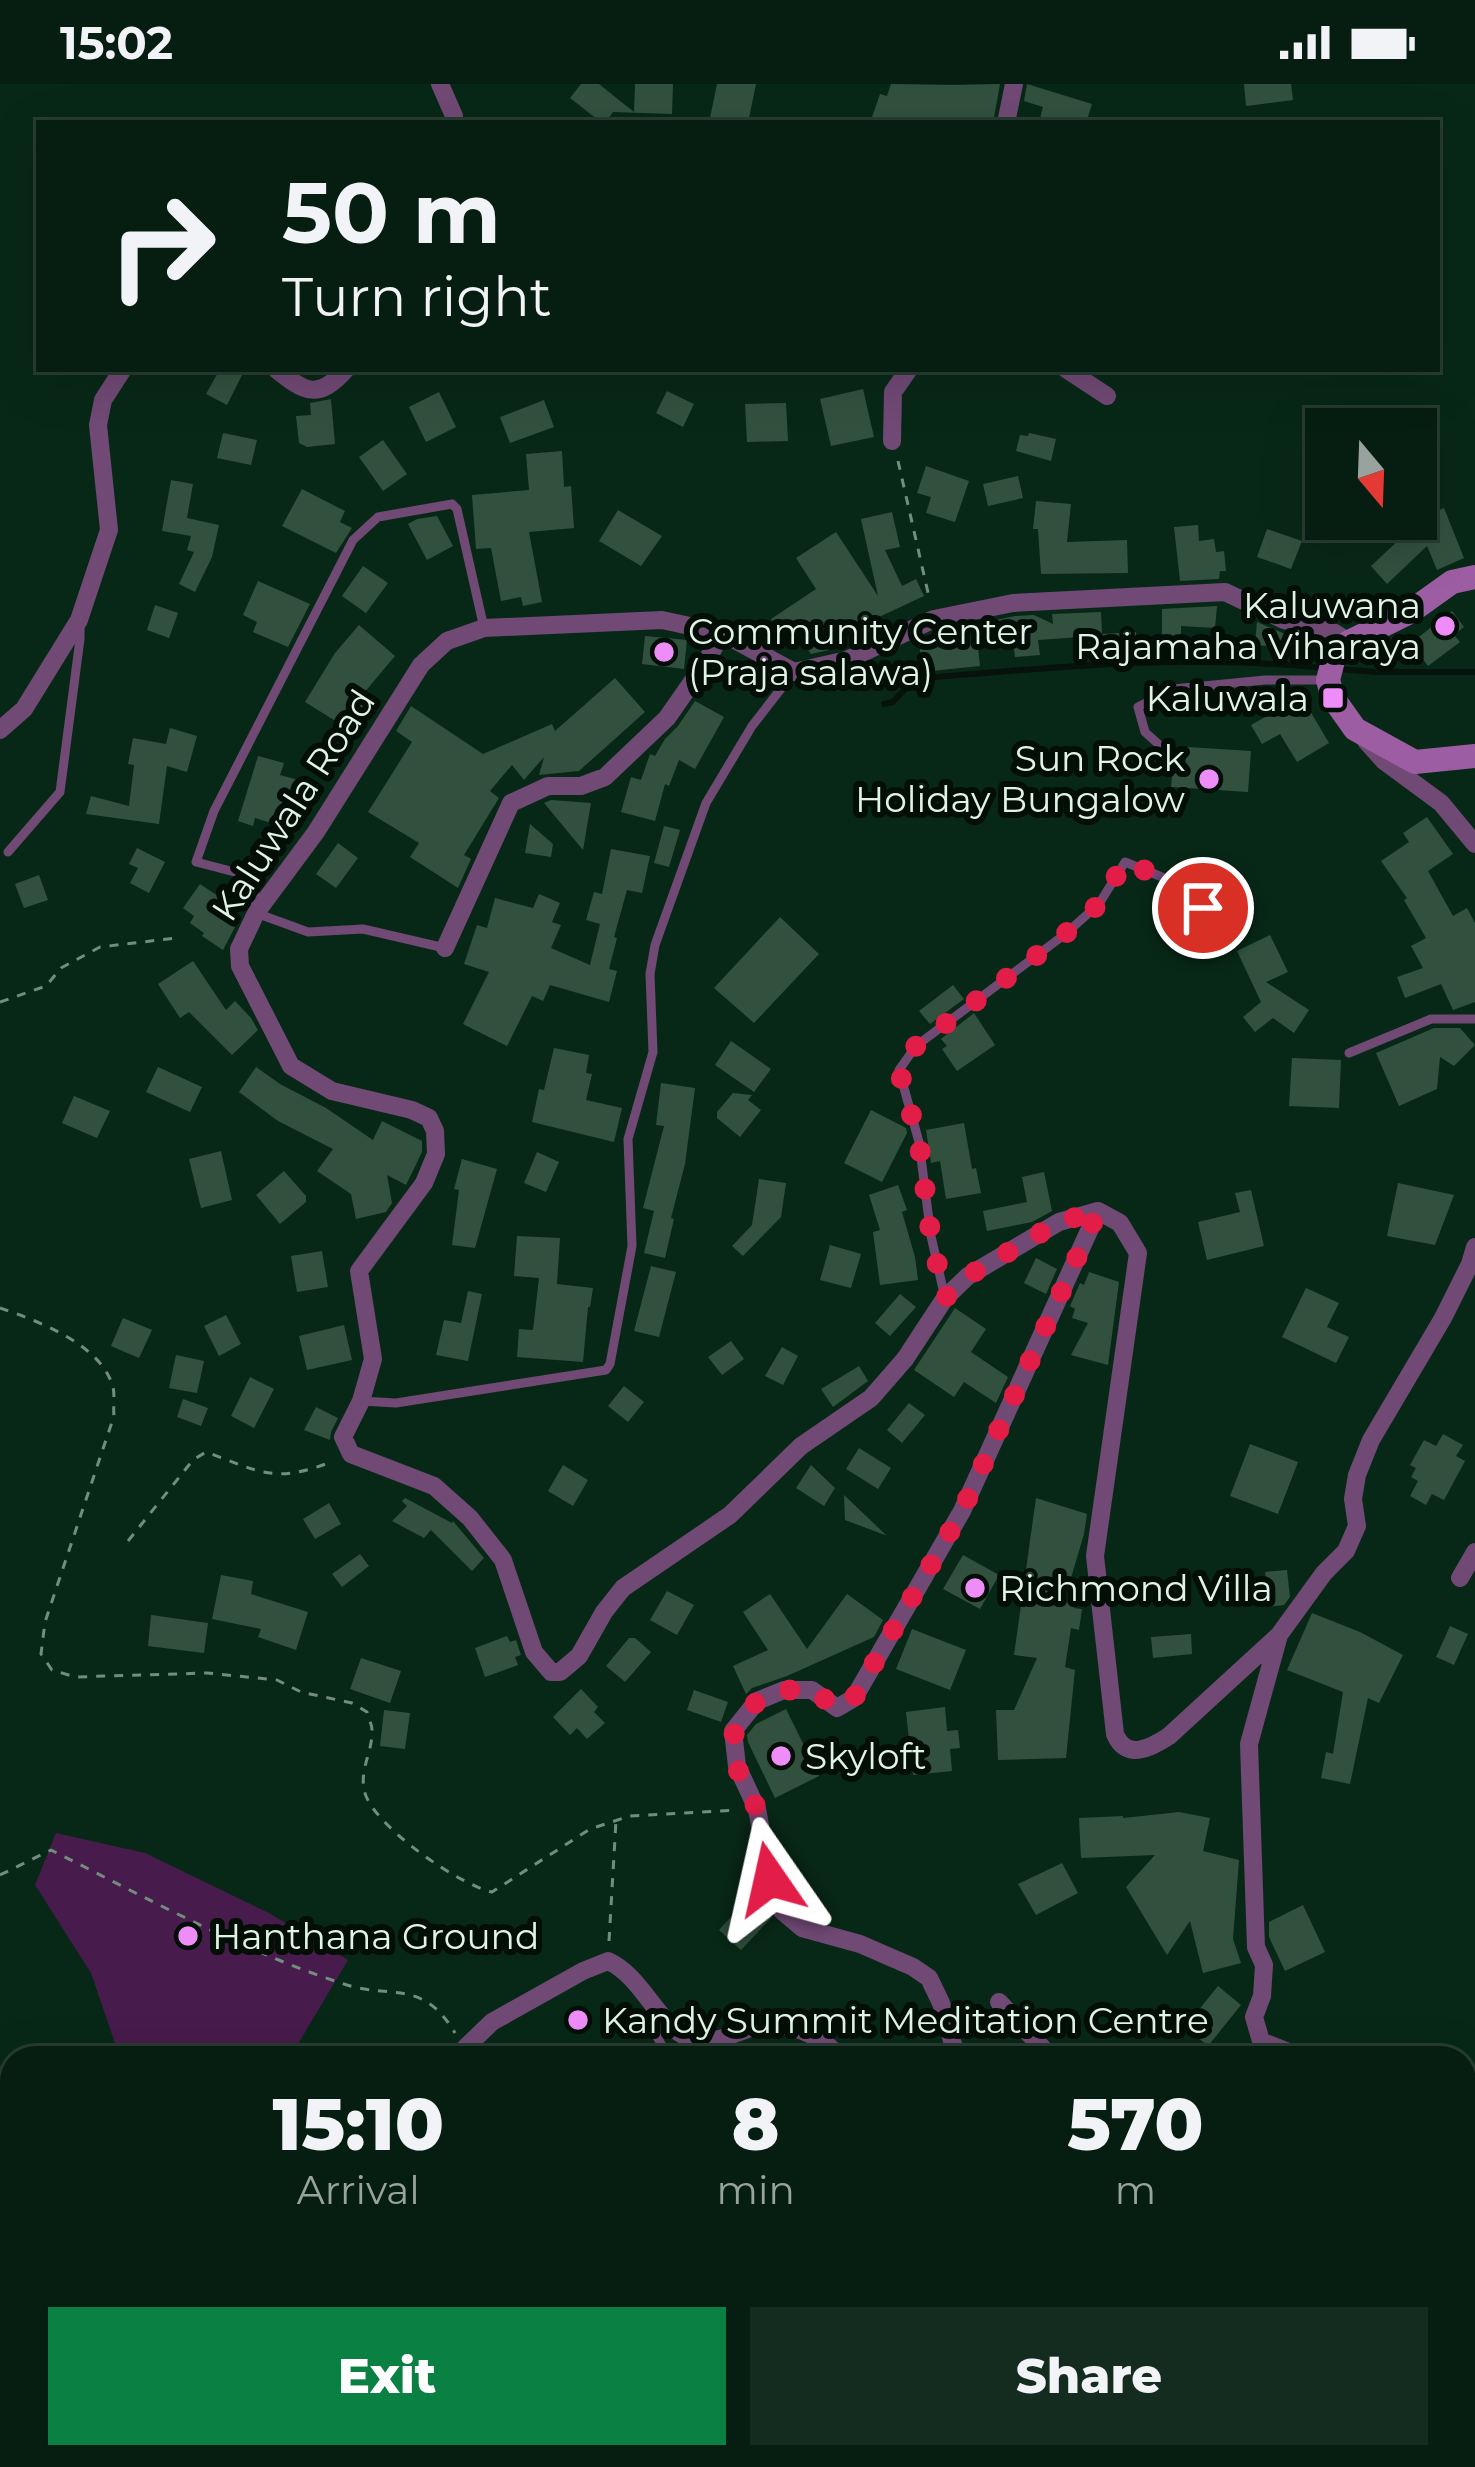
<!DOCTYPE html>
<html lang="en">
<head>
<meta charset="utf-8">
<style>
	:root { --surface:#061e11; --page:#142b1f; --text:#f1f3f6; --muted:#98a29f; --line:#273c31; --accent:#0b8043 }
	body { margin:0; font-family:Montserrat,sans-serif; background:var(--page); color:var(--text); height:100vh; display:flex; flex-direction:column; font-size:45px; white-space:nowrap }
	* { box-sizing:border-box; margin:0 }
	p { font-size:39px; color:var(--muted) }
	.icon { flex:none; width:66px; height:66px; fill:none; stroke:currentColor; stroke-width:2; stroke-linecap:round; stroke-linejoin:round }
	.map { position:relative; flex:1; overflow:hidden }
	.sheet { position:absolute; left:0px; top:1962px; width:1476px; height:423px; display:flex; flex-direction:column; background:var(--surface); border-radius:36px 36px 0 0; box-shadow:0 12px 48px #0002,0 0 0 3px var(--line) }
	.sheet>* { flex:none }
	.top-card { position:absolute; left:36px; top:36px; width:1404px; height:252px; border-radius:0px; box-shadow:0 12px 48px #0002,0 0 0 3px var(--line); background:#061e11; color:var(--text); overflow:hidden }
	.needle { width:78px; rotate:161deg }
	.fabs { position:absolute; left:1305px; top:324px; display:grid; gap:24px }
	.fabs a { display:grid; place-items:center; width:132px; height:132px; border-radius:0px; background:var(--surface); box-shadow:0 12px 48px #0002,0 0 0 3px var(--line); font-size:60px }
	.pin { position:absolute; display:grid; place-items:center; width:102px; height:102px; color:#fff; margin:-51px; border:6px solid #fff; border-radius:50%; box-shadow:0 3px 12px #0007 }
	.me { position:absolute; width:132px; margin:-66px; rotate:349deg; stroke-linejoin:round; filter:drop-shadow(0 0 9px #0008) }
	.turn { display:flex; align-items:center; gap:42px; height:252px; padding:0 48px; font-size:54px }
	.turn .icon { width:156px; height:156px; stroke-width:2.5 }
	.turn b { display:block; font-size:84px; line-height:102px }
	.eta { display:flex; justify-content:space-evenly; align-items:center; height:204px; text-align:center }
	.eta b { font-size:72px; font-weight:800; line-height:84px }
	.primary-button { display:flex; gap:24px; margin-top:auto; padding:24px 48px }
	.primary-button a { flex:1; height:138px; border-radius:0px; background:var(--accent); color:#fff; font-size:48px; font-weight:800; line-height:138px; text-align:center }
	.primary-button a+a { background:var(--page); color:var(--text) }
	.status { display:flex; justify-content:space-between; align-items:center; height:84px; padding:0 60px; background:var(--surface); direction:ltr }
	.status svg { height:33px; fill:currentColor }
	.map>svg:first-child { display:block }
</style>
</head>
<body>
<div class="status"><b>15:02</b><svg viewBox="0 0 49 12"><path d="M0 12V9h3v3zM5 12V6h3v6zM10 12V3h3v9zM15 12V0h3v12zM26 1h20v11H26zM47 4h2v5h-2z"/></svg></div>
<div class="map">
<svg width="1475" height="2383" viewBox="0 0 1475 2383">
	<rect width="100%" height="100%" fill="#082817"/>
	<path fill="#471b4c" d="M56 1749 145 1769 267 1828 348 1876 298 1960 268 1974H120L91 1889 35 1801Z
		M1475 2173V2383H1341V2373H1464V2177Z"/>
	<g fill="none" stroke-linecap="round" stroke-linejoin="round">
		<path stroke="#06120b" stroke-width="6" d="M1338 585 1376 588H1475
			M884 620 893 618 914 595C1051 583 1189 570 1325 584"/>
	</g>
	<path fill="#31513e" d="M581 0H599L634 28 635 0H673L672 30 613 28 605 39H602L570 14Z
		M717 0H756L748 39H709Z
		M891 0 954 1 1000 0 993 39H870L880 10 887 12Z
		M1027 0 1092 20 1086 39H1039L1043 23 1024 17Z
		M1244 0H1291L1293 16 1246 22Z
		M220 285H230L242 291 227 321 206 310Z
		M863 305 874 353 831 362 820 315Z
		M667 307 694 320 683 343 656 329Z
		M439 308 456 343 426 358 409 323Z
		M331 315 335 360 307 363 299 359 296 332 311 331 310 319Z
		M544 316 554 343 510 359 500 333Z
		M786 319 788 357 747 358 745 320Z
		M223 349 257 356 251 381 217 374Z
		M1029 349 1056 355 1051 377 1016 367 1020 351 1028 352Z
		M383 356 407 390 383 407 359 373Z
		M562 367 564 403 571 402 574 444 529 448 542 518 523 522 521 513 501 517 491 464 476 465 472 411 529 406 526 370Z
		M926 382 969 397 955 438 926 429 931 413 917 409Z
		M1018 392 1023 414 988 422 983 400Z
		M171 396 193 400 187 434 219 441 212 473 195 508 179 500 194 468 187 466 191 452 162 447Z
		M302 405 345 427 340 438 352 444 336 469 282 442Z
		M1036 417 1071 420 1067 458 1127 456 1128 489 1041 490 1038 445H1033Z
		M1444 424 1464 474 1437 486 1427 462 1387 500 1371 482 1417 439 1416 436Z
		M618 426 662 452 641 482 599 457Z
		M892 428 900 463 885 466 902 502 916 495 924 512 834 554 854 552 857 556 843 563 811 570 793 544 782 551 771 535 816 505 796 474 836 448 878 512 861 435Z
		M437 432 453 462 427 476 408 440 417 435Z
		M1198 441 1199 457 1214 455 1216 468 1224 467 1226 487H1220L1219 495 1180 497 1174 443Z
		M1267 445 1302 457 1291 485 1257 473Z
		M363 482 388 499 366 529 342 512Z
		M258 497 310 520 288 563 253 548 257 538 243 531Z
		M155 521 178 529 169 554 147 546Z
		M1217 522 1215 544 1181 542V557L1162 558V525Z
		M1452 527 1464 543 1454 551 1460 558 1428 582 1411 559Z
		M1101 528 1102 550 1136 548 1137 566 1081 569 1080 553 1038 556 1040 571 1015 573 1012 549 977 554 980 582 922 588 919 557 938 548 1015 532 1034 531 1053 540 1052 530Z
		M1257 538 1285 550 1283 563 1255 561Z
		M359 541 395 572 363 610 371 615 350 646 305 618 335 569Z
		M645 552 687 556 684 585 642 580Z
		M869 580 874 589 837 607 830 594 850 589Z
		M615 594 645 628 579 687 539 691 544 673 524 696 512 681 490 707 499 714 464 771 471 775 458 804 410 773 419 759 368 728 412 658 396 647 411 622 483 670 552 640 555 647Z
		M695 617 724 633 695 685 679 676 669 702 665 700 655 737 621 728 631 693 641 696 650 670 655 672 665 655 678 642Z
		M1306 620 1329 659 1297 678 1280 650 1262 660 1251 641 1283 623 1287 630Z
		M170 644 197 652 187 688 167 682 159 740 86 730 91 712 129 722 134 681 128 680 133 654 166 660Z
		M1187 663 1251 667 1248 708 1171 703 1173 682 1185 683Z
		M258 672 284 679 280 691 298 696 284 743 255 734 253 742 238 737Z
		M551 716 591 719 583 766 544 719Z
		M1427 733 1453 770 1428 787 1453 832 1467 824 1475 839V918L1453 926 1441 900 1405 914 1397 893 1423 884 1411 862 1426 854 1404 816 1407 814 1381 777 1409 758 1403 749Z
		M530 740 553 760 551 773 525 769Z
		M664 742 680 746 669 783 654 779Z
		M338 759 358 774 336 804 316 790Z
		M137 764 165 778 149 809 130 799 138 784 129 780Z
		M611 765 650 772 642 809 627 806 614 853 617 854 609 885 617 887 609 918 550 901 543 917 532 912 507 962 463 940 489 888 464 880 477 841 487 844 495 814 533 824 539 810 560 819 552 838 561 841 551 864 590 881 600 840 586 836 594 808 602 810Z
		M39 791 48 816 24 824 15 800Z
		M200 800 236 824 227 837 235 843 223 866 202 852 204 849 190 839 194 832 183 824Z
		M780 833 819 870 754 939 714 904Z
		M1270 851 1288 888 1266 898 1309 926 1294 949 1273 934 1255 948 1243 933 1261 918 1237 867Z
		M193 877 226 926 235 917 251 934 258 946 232 971 189 928 180 934 158 900Z
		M953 901 964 915 930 940 919 927Z
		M974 929 995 961 957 987 942 965 947 962 941 955Z
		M1434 944H1460L1475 961 1454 982 1440 973 1437 1005 1399 1022 1376 969Z
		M731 957 771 985 754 1008 715 981Z
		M554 964 589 971 586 989 592 990 586 1016 622 1024 614 1058 532 1038 539 1005 544 1006Z
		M1292 974 1341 976 1339 1024 1289 1022Z
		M158 983 202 1003 190 1028 146 1008Z
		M256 983 280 1000 326 1024 373 1056 382 1037 422 1057V1068L406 1101 387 1091 392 1119 386 1128 356 1135 351 1110 317 1087 333 1065 278 1037 239 1008Z
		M661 999 695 1004 685 1080 671 1134 674 1135 665 1174 644 1169 654 1127 643 1124 664 1042 656 1041Z
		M733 1009 752 1011 748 1016 761 1026 740 1053 717 1034V1028Z
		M74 1012 110 1027 97 1054 62 1039Z
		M871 1026 906 1044 907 1049 882 1098 844 1079Z
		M964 1039 972 1085 976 1084 981 1109 946 1115 940 1077 931 1079 926 1046Z
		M221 1067 232 1116 201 1124 189 1075Z
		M537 1068 559 1078 546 1108 524 1099Z
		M462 1075 497 1085 475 1164 452 1161 459 1106 454 1105Z
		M284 1087 306 1112V1118L280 1140 256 1111Z
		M1044 1088 1052 1127 1032 1138 987 1147 983 1127 1027 1118 1022 1093Z
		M759 1095 786 1099 781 1133 743 1172 732 1162 752 1141Z
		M1398 1099 1454 1111 1435 1161 1387 1152Z
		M898 1101 907 1126 902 1128 915 1173 918 1196 880 1201 873 1148 880 1146 869 1111Z
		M1251 1106 1264 1162 1207 1176 1198 1138 1240 1128 1235 1109Z
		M517 1152 560 1154 557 1200 593 1204 590 1223H588L583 1278 517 1273 519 1245 533 1246 539 1194 514 1192Z
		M830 1161 861 1170 851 1204 820 1196Z
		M322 1167 328 1203 297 1208 291 1172Z
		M1036 1174 1057 1185 1046 1210 1024 1199Z
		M651 1182 676 1188 659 1253 634 1247Z
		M1089 1188 1119 1198 1108 1281 1071 1271 1088 1239 1072 1234 1075 1225 1070 1222 1080 1199 1084 1201Z
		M1306 1204 1339 1219 1327 1243 1349 1253 1336 1279 1282 1253Z
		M468 1207 482 1210 468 1277 436 1271 444 1236 461 1239Z
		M900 1210 916 1223 890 1252 875 1239Z
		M955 1224 986 1245 971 1268 1008 1293 996 1319 964 1298 954 1313 914 1286Z
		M226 1231 241 1260 219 1272 204 1242Z
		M123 1234 152 1246 139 1274 111 1262Z
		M344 1241 352 1276 307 1286 299 1252Z
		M731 1257 744 1275 722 1291 708 1273Z
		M782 1263 798 1272 783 1301 765 1292Z
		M176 1271 204 1277 197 1309 169 1304Z
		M859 1282 868 1297 833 1323 821 1305Z
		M250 1293 274 1305 254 1344 231 1332Z
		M624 1302 644 1318 628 1338 608 1322Z
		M183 1315 208 1324 201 1342 177 1333Z
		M909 1319 925 1331 902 1359 887 1346Z
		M316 1323 338 1334 331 1348 330 1356 304 1346Z
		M1443 1350 1463 1361 1456 1372 1465 1377 1444 1416 1432 1410 1426 1421 1410 1412 1418 1397 1411 1393 1416 1384 1410 1381 1424 1356 1436 1362Z
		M1250 1360 1298 1378 1278 1430 1230 1412Z
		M859 1364 891 1384 878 1405 846 1385Z
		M563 1381 588 1396 573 1422 548 1407Z
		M811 1381 835 1404 824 1422 796 1404Z
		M844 1411 886 1451H885L845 1436Z
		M405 1414 452 1439 453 1437 484 1474 472 1487 431 1446 424 1454 392 1437 407 1422 402 1417Z
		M1036 1414 1087 1430 1084 1450 1071 1494 1077 1495 1074 1524 1082 1525 1079 1546 1071 1544 1065 1583 1075 1586 1066 1674 998 1676 996 1626H1014L1037 1574 1014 1571Z
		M329 1419 341 1440 315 1455 303 1435Z
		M360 1470 369 1482 342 1503 332 1490Z
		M963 1471 999 1491 980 1525 943 1505Z
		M1287 1486 1290 1513 1284 1521 1269 1523 1265 1488Z
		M221 1491 253 1497 251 1510 308 1528 296 1566 258 1553 261 1545 212 1535Z
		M667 1507 694 1521 677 1551 650 1536Z
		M770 1510 807 1565 847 1510 883 1536 874 1553 787 1592 752 1604 746 1610 733 1582 768 1566 743 1528Z
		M1312 1529 1360 1548 1403 1571 1379 1619 1368 1614 1350 1700 1321 1694 1326 1668 1333 1670 1343 1608 1287 1586Z
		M151 1531 208 1539 204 1569 148 1562Z
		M1450 1542 1468 1550 1454 1581 1436 1573Z
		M912 1545 966 1566 950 1606 896 1585Z
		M1191 1550 1192 1570 1153 1574 1151 1553Z
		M507 1552 510 1558 516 1556 521 1571 515 1573 518 1581 485 1593 475 1564Z
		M629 1554H635L651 1568 625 1598 606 1582Z
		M361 1574 401 1587 390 1619 350 1605Z
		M581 1605 598 1623 594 1628 605 1639 587 1655 577 1644 570 1651 553 1633Z
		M694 1606 728 1618 721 1638 687 1626Z
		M945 1623 947 1647 958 1646 960 1664 950 1665 952 1687 913 1691 906 1628Z
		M786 1625 819 1692 775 1714 748 1658 747 1651 756 1640Z
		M384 1626 410 1629 405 1665 380 1662Z
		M1179 1728 1210 1734 1203 1767 1239 1776 1233 1855 1241 1879 1203 1889 1190 1837 1167 1871 1126 1803 1155 1771 1081 1774 1079 1734 1123 1732V1734Z
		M1062 1779 1078 1809 1036 1831 1018 1800Z
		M751 1811 767 1826 771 1834 741 1866 719 1846Z
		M1303 1821 1325 1868 1285 1887 1269 1853V1838Z
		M1218 1902 1241 1921 1208 1962 1185 1943Z"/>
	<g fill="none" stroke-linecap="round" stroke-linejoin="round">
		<path stroke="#738c7e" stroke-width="3" stroke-dasharray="9 9" stroke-linecap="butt" d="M898 377 929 513
			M0 918 46 902 61 884 100 863 176 854
			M0 1224C38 1237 101 1260 113 1303 115 1311 113 1323 114 1332L45 1538 41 1570 52 1586 75 1593 207 1589 277 1596 301 1608 352 1619 367 1628C368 1634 372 1640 372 1646 373 1669 357 1688 366 1712 380 1746 458 1800 492 1808L590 1745 630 1732 736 1726
			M128 1457 193 1376 206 1368C261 1388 274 1400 331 1378
			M0 1791 51 1766C147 1814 242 1867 344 1900 392 1916 422 1894 455 1949
			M609 1857 616 1737"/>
		<path stroke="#704974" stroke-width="9" d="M1167 668 1145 648 1138 623 1173 605 1265 596H1328
			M8 768 60 708 80 555V541
			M445 864 363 845 308 848 256 829 254 793 196 778 214 727 353 456 378 433 452 420 457 425 484 544
			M1349 969 1431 935H1475
			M945 1214 931 1152 919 1058 899 986 916 962 1064 851 1099 820 1125 778 1167 795 1203 824 1239 834
			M361 1317 396 1319 606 1286 610 1280 632 1162 628 1055 653 968 650 890 655 861 706 719 752 642 794 588
			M663 1932 656 1951 669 1974
			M789 2373 799 2383
			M586 2377 587 2373"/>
		<path stroke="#704974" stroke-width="18" d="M440 0 454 32V39
			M1006 39 1014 0
			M276 285C305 309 319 316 346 285
			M1066 285 1107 312
			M892 357 893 308 909 285
			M1349 558 1333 548 1284 536 1225 508 1013 519 934 535 847 576 794 588 722 549 662 536 484 544 447 557 421 581 316 748 256 829 239 865 240 882 291 982 332 1007 412 1026 429 1034 435 1047 436 1070 424 1099 359 1187 373 1275 361 1317 343 1353 351 1370 434 1402 470 1434 503 1476 534 1568 551 1588H560L579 1572 604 1528 623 1504 730 1431 801 1362 871 1314 905 1275 945 1214 968 1192 1059 1138 1098 1127 1120 1139 1138 1169 1095 1472 1115 1650C1126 1677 1151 1664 1169 1652L1279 1551 1324 1489 1346 1467 1357 1442 1353 1415 1357 1391 1371 1356 1443 1234 1470 1180 1475 1163
			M0 646 24 625 79 536 109 446 98 341 103 316 123 285
			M1366 657 1384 677 1441 719 1475 760
			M445 864 511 719 548 702H581L605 693 667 634 706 578 722 549
			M1460 1494 1475 1468
			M1279 1551 1249 1660 1256 1863 1264 1881 1262 1912 1254 1933 1261 1957 1304 1974
			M999 1918 1052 1974
			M466 1974 465 1964 492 1938 583 1887 608 1877C645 1893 662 1953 699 1957 720 1959 735 1948 754 1943 786 1936 820 1949 840 1974
			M957 1974 941 1919 929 1894 913 1883 860 1860 802 1844 782 1827 770 1795 757 1725 737 1682 733 1647 757 1617 784 1606H812L837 1624 854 1614 962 1427 1098 1127
			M0 2271 12 2273
			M1176 2373V2383
			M372 2383 374 2373
			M844 2383 850 2373
			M904 2383 915 2373
			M948 2383 953 2373
			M1288 2383 1293 2373"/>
		<path stroke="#9c5da3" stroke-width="24" d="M1475 493 1452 498 1410 528 1349 558 1335 569 1328 596 1333 614 1355 645 1415 678 1475 672"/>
	</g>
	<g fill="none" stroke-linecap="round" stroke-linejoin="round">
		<path stroke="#e11d48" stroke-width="21" stroke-dasharray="0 37.8" d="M770 1795 757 1725 736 1682 734 1647 757 1617 784 1606H812L837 1624 854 1614 962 1427 1098 1127 1059 1138 968 1192 945 1214 931 1152 919 1058 899 986 916 962 1064 851 1099 820 1125 778 1166 795 1203 824"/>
	</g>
	<g fill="#ee8cf8" stroke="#030e07" stroke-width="4.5">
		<circle cx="1445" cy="542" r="12"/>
		<circle cx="664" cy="568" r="12"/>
		<rect x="1321" y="602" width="24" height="24" rx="6"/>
		<circle cx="1209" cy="695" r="12"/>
		<circle cx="975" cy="1504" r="12"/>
		<circle cx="781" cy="1672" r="12"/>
		<circle cx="188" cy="1852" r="12"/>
		<circle cx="578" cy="1936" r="12"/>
	</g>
	<g text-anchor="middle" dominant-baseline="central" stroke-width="12" stroke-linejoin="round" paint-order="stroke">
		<g font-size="36" fill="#e1f3e7" stroke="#030e07" text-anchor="start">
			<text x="1421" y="521" text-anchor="end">Kaluwana<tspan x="1421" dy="41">Rajamaha Viharaya</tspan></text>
			<text x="688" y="547">Community Center<tspan x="688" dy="41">(Praja salawa)</tspan></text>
			<text x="1309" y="614" text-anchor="end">Kaluwala</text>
			<text x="1185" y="674" text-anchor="end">Sun Rock<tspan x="1185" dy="41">Holiday Bungalow</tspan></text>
			<text x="999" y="1504">Richmond Villa</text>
			<text x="805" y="1672">Skyloft</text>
			<text x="212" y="1852">Hanthana Ground</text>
			<text x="602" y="1936">Kandy Summit Meditation Centre</text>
		</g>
		<g font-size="36" fill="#e1f3e7" stroke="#030e07">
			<text transform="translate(293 721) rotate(-57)">Kaluwala Road</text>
		</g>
	</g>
</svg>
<div class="fabs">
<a><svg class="needle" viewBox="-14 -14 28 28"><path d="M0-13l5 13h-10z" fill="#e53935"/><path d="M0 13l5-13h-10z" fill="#98a29f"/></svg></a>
</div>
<div class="pin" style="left:1203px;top:824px;background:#d93025"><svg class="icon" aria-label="arrive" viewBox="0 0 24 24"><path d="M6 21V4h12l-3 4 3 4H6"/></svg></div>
<svg class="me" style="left:770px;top:1795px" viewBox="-20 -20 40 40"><path d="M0-17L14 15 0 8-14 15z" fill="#e11d48" stroke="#fff" stroke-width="4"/></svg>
<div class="top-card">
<div class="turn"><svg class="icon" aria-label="right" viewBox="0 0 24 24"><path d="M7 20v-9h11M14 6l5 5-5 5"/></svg><div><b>50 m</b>Turn right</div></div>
</div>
<section class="sheet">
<div class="eta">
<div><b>15:10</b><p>Arrival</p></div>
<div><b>8</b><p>min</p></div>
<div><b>570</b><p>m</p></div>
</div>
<div class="primary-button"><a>Exit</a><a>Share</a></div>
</section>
</div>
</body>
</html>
